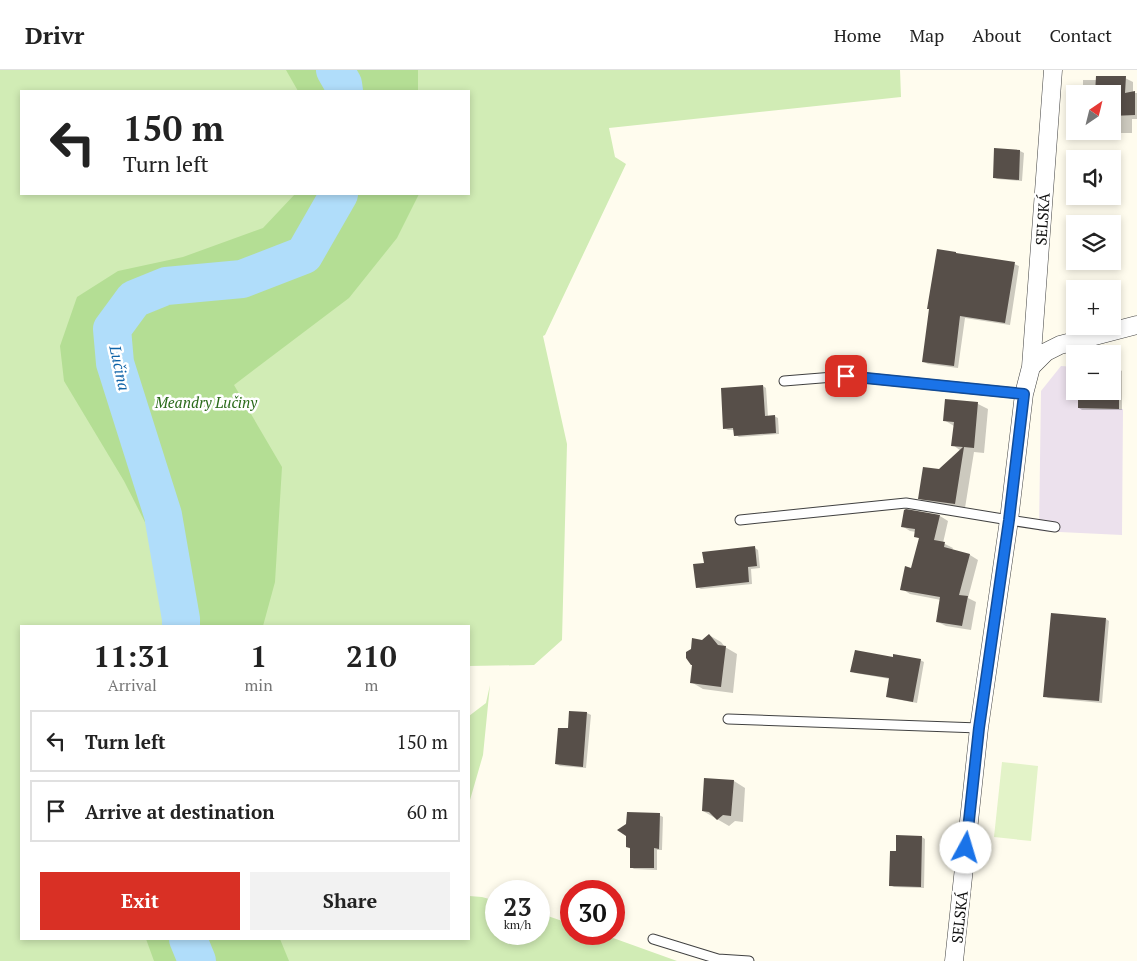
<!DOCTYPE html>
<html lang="en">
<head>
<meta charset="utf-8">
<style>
	:root { --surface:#fff; --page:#f2f2f2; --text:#222; --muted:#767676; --line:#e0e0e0; --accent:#d93025 }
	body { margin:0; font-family:"PT Serif",serif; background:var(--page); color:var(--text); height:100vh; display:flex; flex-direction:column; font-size:19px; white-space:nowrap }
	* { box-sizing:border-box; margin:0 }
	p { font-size:16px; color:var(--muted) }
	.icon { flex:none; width:28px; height:28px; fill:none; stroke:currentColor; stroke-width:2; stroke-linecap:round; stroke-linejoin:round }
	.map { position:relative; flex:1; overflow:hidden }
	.sheet { position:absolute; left:20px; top:555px; width:450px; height:315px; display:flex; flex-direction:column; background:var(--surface); border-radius:0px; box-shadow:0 2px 8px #0003 }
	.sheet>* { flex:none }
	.top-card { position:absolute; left:20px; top:20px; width:450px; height:105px; border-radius:0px; box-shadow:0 2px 8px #0003; background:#fff; color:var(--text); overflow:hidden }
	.needle { width:32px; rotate:35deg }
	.fabs { position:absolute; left:1066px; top:15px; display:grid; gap:10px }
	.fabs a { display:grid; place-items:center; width:55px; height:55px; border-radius:0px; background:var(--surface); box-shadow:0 2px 8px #0003; font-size:25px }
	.speed { position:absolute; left:485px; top:810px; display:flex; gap:10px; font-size:25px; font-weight:700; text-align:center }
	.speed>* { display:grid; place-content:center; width:65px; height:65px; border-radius:50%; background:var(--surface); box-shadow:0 2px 8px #0003; line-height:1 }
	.speed small { font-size:12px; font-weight:400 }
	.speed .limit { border:8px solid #d22; background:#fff; color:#111 }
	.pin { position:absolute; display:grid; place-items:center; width:42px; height:42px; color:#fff; margin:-21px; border-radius:10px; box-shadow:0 2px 8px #0006 }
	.me { position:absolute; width:55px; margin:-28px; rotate:6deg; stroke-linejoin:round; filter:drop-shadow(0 0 4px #0008) }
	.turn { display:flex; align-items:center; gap:18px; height:105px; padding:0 20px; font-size:22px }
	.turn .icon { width:65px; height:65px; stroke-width:2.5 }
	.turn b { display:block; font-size:35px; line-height:42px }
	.eta { display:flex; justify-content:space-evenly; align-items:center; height:85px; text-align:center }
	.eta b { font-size:30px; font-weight:700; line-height:35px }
	.primary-button { display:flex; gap:10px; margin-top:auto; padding:10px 20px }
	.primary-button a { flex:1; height:58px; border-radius:0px; background:var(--accent); color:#fff; font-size:20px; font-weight:700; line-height:58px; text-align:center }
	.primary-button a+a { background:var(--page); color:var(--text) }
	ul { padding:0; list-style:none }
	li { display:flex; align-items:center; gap:15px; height:62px; margin:0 10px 8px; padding:0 10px; border:2px solid var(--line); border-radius:0px }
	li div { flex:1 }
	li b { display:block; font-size:19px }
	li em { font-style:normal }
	header { display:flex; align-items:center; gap:30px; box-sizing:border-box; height:70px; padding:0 25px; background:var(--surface); border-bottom:1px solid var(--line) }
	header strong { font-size:24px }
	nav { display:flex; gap:28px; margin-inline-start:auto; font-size:18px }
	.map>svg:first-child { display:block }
</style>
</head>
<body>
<header>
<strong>Drivr</strong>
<nav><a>Home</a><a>Map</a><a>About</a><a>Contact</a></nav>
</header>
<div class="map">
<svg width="1137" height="891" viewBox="0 0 1137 891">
	<rect width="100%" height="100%" fill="#fffcee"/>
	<path fill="#ece1ed" d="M1061 296 1075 297V321H1078V338L1123 339 1122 465 1039 461 1041 321Z"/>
	<path fill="#d1ecb5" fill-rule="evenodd" d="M0 0H900L901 27 609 58 615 87 626 94 545 265 543 266 567 374 562 570 534 595 469 596V556H21V869H469V826L482 827 496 831V864H539V843L571 854V864H602L677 891H0ZM21 21H469V124H21Z
		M490 615 483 685 470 730 469 738V646L486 633Z"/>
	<path fill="#b4de94" d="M286 0H418V21H298Z
		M295 124H419L397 168 349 228 234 315 282 397 275 512 263 556H169V538L153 468 124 411 64 311 60 276 77 227 118 201 183 187 263 158Z
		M146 869H280L289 891H154Z"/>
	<path fill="#e3f3c8" d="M1002 692 1038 696 1031 771 994 767Z"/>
	<path fill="#0003" d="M1125 8 1133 12V23H1137V49H1132V63H1105L1102 61H1112V24H1083V10H1097Z
		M996 79 1020 81 1024 83 1022 111 997 109 994 107Z
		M1014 194 1019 196 1010 255 965 248 958 298 928 294 924 292 930 239Z
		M1112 299H1119L1122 301V340H1082L1079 338 1112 321Z
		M763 316 766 318 768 347 774 346 778 348 779 364 739 367 736 365 735 360H728L724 358Z
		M946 331 978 334 988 339 984 383 974 382 965 438 929 434 919 428 939 400 961 381 953 375 954 356 944 350Z
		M940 446 948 451 943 473 953 478 952 480 970 485 978 490 968 528 976 532 971 560 946 556 938 552 941 530 910 524 902 519 912 499 920 469 915 466 916 462 910 461 902 456Z
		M755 478 758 480 760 498 751 499 752 514 701 519 697 517 705 494Z
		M1106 549 1109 551 1102 633 1048 628 1045 626Z
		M709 565 721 572 725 577 737 584 733 623 703 619 691 612 702 571Z
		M894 588 920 590 924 592 917 633 890 628 887 626 890 609 855 603 852 601Z
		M570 642 587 643 591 645 586 698 560 696 556 694 569 660Z
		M734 711 745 718 743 752 735 751 729 756 703 741Z
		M659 745 663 747 662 780H657V800L634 799 631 797V779L627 777Z
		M922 767 925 769 924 818 894 817 890 815 897 783Z"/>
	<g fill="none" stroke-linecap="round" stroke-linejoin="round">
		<path stroke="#b0ddfa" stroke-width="38" d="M335 0 343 14 344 21
			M181 556V549L163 445 115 293 112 259 134 229 166 216 242 209 304 185 339 124
			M188 869 197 891"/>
	</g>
	<path fill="#574f49" d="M1096 6H1126L1125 23 1135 21V45L1112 46V25L1121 24H1095Z
		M994 78 1020 80 1019 110 993 108Z
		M937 179 956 182V183L1015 192 1005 253 960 246 954 296 922 292 929 239H927Z
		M763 315 765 346 775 345 776 363 734 366 733 358 723 359 721 318Z
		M1078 321H1119V339L1078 338Z
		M945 329 978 332 974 378 964 377 955 434 918 429 923 397 939 399 963 377 951 376 954 352 943 351Z
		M906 439 940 445 934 470 945 472 944 477 970 484 959 525 968 526 962 556 936 552 940 527 900 520 905 496 911 498 919 468 914 467 915 459 901 457 904 440Z
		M755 476 757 496 748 497 749 512 696 518 693 494 704 493 702 482Z
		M1051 543 1106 548 1099 631 1043 627Z
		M709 564 718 575 726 576 721 617 690 613 692 595H691L686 588V582L691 579 692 568 702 570Z
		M855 580 893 587V584L921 589 913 632 886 627 889 608 850 602Z
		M569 641 587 642 583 697 555 694 558 658H568Z
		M704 708 734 710 731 746 723 745 717 750 709 742 702 741Z
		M627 742 660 743 659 779 654 778V798H630V778L626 777V766L617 760 626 754Z
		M896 765 922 766 921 817 889 816 890 781H896Z"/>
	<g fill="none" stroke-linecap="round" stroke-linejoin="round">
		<defs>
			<path id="service" d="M784 311 846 306 1024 324
				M740 450 906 433 1009 450 1055 457
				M728 649 979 658
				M653 869 718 889 749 891"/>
			<path id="minor" d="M1031 297 1046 282 1060 275 1137 255
				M954 891 979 658 1009 450 1024 324 1031 297 1053 0"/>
		</defs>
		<use href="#service" stroke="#414141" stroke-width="11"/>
		<use href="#minor" stroke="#414141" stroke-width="19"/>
		<use href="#service" stroke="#fff" stroke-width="9"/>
		<use href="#minor" stroke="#fff" stroke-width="18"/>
	</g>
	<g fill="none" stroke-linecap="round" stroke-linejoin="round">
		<defs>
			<path id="route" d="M846 306 1024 324 1009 450 979 658 966 778"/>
		</defs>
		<use href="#route" stroke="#114b97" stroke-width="12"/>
		<use href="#route" stroke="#1a73e8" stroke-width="9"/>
	</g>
	<g text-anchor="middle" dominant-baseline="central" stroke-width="5" stroke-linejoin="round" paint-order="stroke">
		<g font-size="15" fill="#0e0e0e" stroke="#fff">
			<text transform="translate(1042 149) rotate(-86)">SELSKÁ</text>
			<text transform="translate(959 847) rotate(-84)">SELSKÁ</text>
		</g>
		<g font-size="15" font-style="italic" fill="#2a6a1a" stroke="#fff">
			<text x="206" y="332">Meandry Lučiny</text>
		</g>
		<g font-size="16" font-style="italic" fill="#0f63a7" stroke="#fff">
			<text transform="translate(120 298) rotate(78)">Lučina</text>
		</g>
	</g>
</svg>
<div class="fabs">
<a><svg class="needle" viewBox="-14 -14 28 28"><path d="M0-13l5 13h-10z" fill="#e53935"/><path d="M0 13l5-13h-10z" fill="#767676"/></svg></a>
<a><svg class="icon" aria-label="sound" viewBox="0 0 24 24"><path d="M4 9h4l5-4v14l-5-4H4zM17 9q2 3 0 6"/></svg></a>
<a><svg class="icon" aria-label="layers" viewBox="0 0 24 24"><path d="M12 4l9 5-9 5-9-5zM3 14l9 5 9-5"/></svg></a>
<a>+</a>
<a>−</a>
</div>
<div class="speed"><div>23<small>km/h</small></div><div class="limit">30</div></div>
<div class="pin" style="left:846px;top:306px;background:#d93025"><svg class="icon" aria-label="arrive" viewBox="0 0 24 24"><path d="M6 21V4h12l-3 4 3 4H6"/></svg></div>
<svg class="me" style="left:966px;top:778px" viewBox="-20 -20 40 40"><circle r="19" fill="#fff"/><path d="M0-13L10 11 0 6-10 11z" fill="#1a73e8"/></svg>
<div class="top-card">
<div class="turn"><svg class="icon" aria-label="left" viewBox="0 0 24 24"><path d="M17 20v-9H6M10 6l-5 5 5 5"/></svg><div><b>150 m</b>Turn left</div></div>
</div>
<section class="sheet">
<div class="eta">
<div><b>11:31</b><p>Arrival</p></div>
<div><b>1</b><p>min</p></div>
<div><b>210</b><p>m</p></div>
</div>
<ul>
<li><svg class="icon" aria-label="left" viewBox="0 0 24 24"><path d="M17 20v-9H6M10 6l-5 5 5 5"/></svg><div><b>Turn left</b></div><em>150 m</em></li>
<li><svg class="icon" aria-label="arrive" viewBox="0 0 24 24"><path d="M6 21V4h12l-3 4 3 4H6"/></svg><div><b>Arrive at destination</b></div><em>60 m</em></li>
</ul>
<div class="primary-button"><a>Exit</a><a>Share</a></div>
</section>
</div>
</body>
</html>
